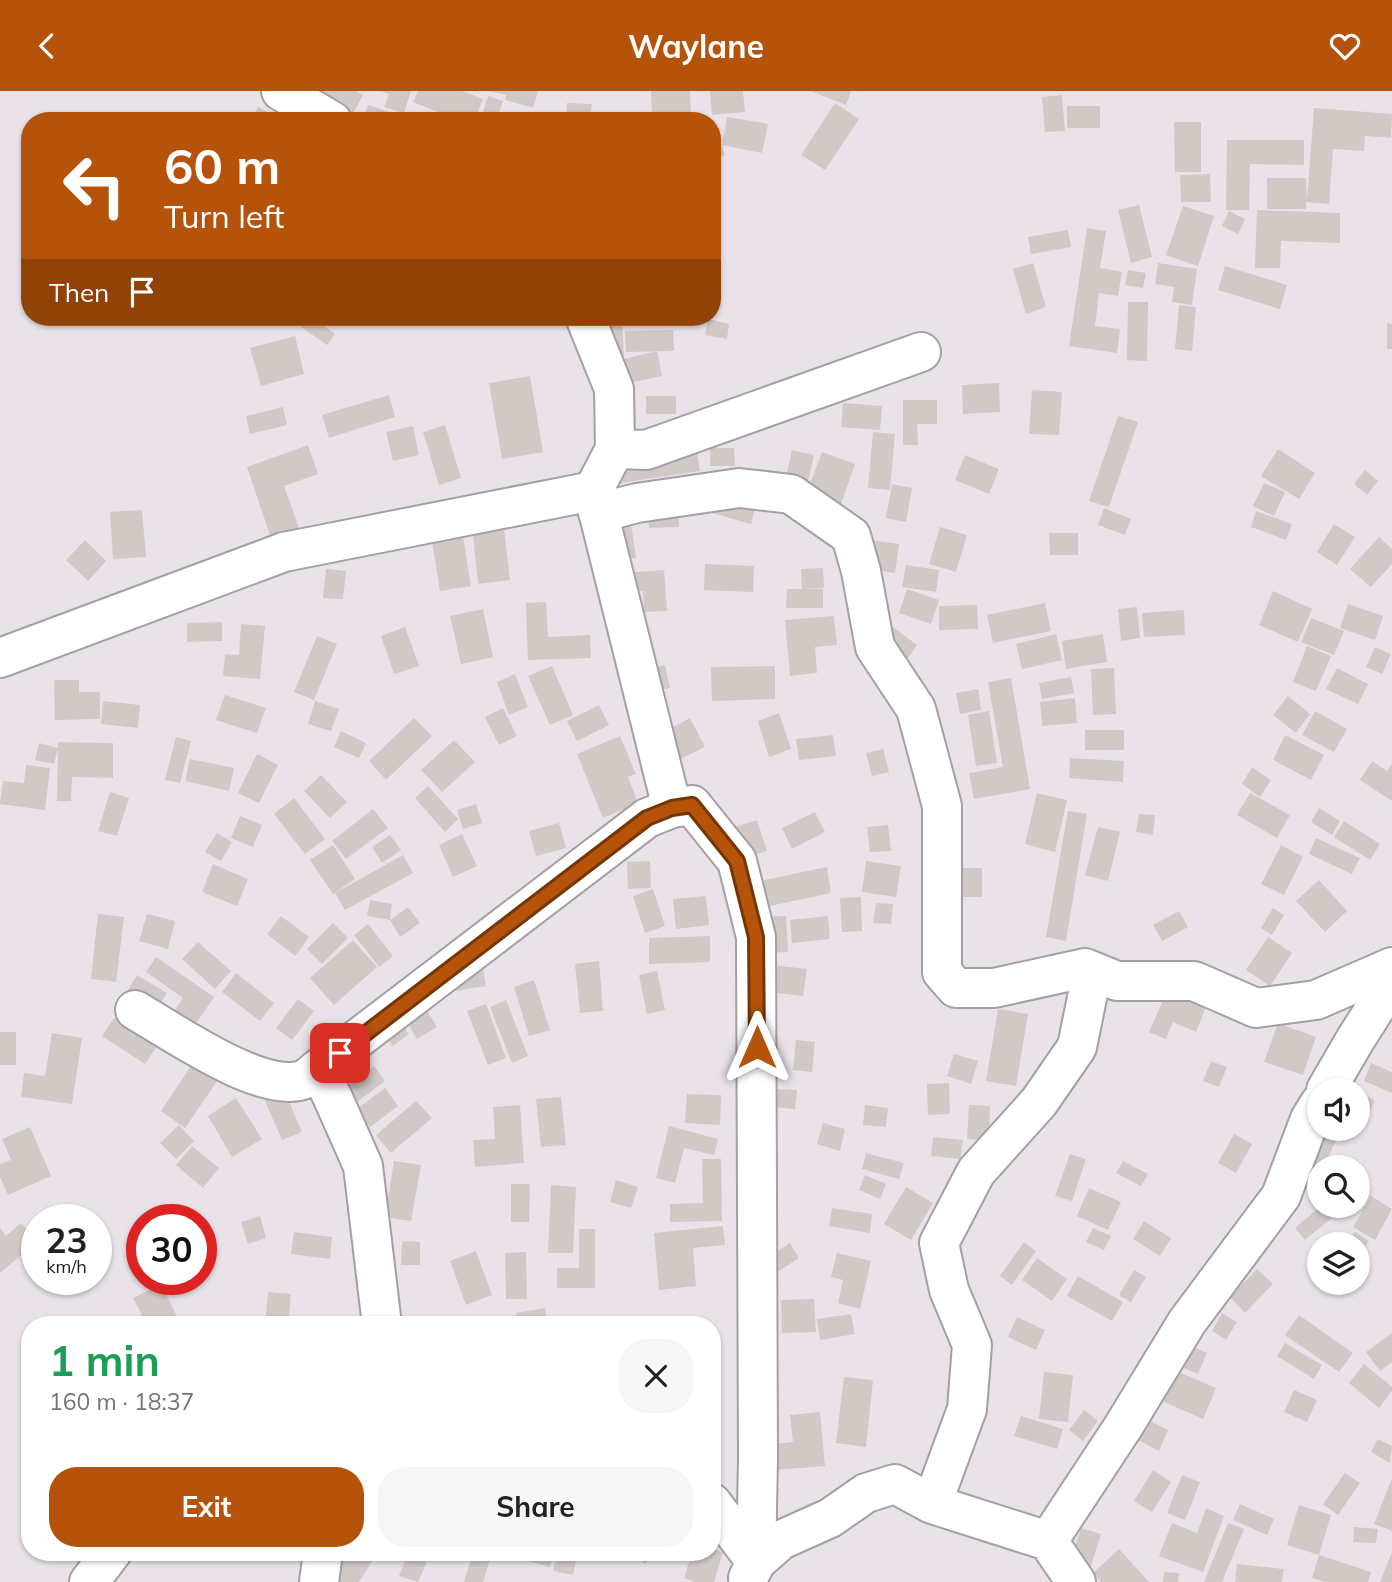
<!DOCTYPE html>
<html lang="en">
<head>
<meta charset="utf-8">
<style>
	:root { --surface:#fff; --page:#f6f6f6; --text:#202124; --muted:#757577; --accent:#b45309 }
	body { margin:0; font-family:Mulish,sans-serif; background:var(--page); color:var(--text); height:100vh; display:flex; flex-direction:column; font-size:26px; white-space:nowrap }
	* { box-sizing:border-box; margin:0 }
	p { font-size:23px; color:var(--muted) }
	.icon { flex:none; width:38px; height:38px; fill:none; stroke:currentColor; stroke-width:2; stroke-linecap:round; stroke-linejoin:round }
	.map { position:relative; flex:1; overflow:hidden }
	.side { position:absolute; left:21px; top:1225px; width:700px; height:245px; display:flex; flex-direction:column; background:var(--surface); border-radius:28px; box-shadow:0 2px 5px #0004 }
	.side>* { flex:none }
	.guide { position:absolute; left:21px; top:21px; width:700px; height:214px; border-radius:28px; box-shadow:0 2px 5px #0004; background:#b45309; color:#fff; overflow:hidden }
	.buttons { position:absolute; left:1307px; top:987px; display:grid; gap:14px }
	.buttons a { display:grid; place-items:center; width:63px; height:63px; border-radius:50%; background:var(--surface); box-shadow:0 2px 5px #0004; font-size:35px }
	.speed { position:absolute; left:21px; top:1113px; display:flex; gap:14px; font-size:35px; font-weight:700; text-align:center }
	.speed>* { display:grid; place-content:center; width:91px; height:91px; border-radius:50%; background:var(--surface); box-shadow:0 2px 5px #0004; line-height:1 }
	.speed small { font-size:18px; font-weight:400 }
	.speed .limit { border:10px solid #d22; background:#fff; color:#111 }
	.pin { position:absolute; display:grid; place-items:center; width:60px; height:60px; color:#fff; margin:-30px; border-radius:14px; box-shadow:0 4px 10px #0006 }
	.me { position:absolute; width:77px; margin:-38px; rotate:0deg; stroke-linejoin:round; filter:drop-shadow(0 0 5px #0008) }
	.turn { display:flex; align-items:center; gap:24px; height:147px; padding:0 28px; font-size:32px }
	.turn .icon { width:91px; height:91px; stroke-width:2.5 }
	.turn b { display:block; font-size:49px; line-height:60px }
	.then { display:flex; align-items:center; height:66px; padding:0 28px; background:#0003; gap:14px; font-size:26px }
	.round { display:grid; place-items:center; flex:none; width:74px; height:74px; border-radius:28px; background:var(--page) }
	.summary { display:flex; align-items:center; justify-content:space-between; height:119px; padding:0 28px }
	h1 { font-size:42px; font-weight:700; line-height:52px; color:#1e9e55 }
	.button { display:flex; gap:14px; margin-top:auto; padding:14px 28px }
	.button a { flex:1; height:80px; border-radius:28px; background:var(--accent); color:#fff; font-size:28px; font-weight:700; line-height:80px; text-align:center }
	.button a+a { background:var(--page); color:var(--text) }
	header { display:flex; justify-content:space-between; align-items:center; height:91px; padding:0 28px; background:var(--accent); color:#fff; font-size:32px; font-weight:700 }
	.map>svg:first-child { display:block }
</style>
</head>
<body>
<header><svg class="icon" aria-label="back" viewBox="0 0 24 24"><path d="M15 5l-7 7 7 7"/></svg>Waylane<svg class="icon" aria-label="heart" viewBox="0 0 24 24"><path d="M12 20l-8-8c-3-5 5-10 8-4 3-6 11-1 8 4z"/></svg></header>
<div class="map">
<svg width="1392" height="1491" viewBox="0 0 1392 1491">
	<rect width="100%" height="100%" fill="#e9e3e9"/>
	<path fill="#d1c9c6" d="M307 0H356L363 4 349 30Z
		M381 0H411L404 22 384 16 389 3Z
		M418 0H462L483 8 474 30H460L413 11Z
		M490 0H538L533 17 505 9 506 4Z
		M651 0H690L691 22H652Z
		M710 0H743L745 21 712 24Z
		M811 0H851L846 14Z
		M1062 4 1065 40 1045 41 1042 6Z
		M488 5 503 10 496 30H480Z
		M567 12 592 13 590 30H566Z
		M835 12 859 28 825 79 801 64Z
		M368 14 406 26 405 30H363Z
		M1067 15H1100V37H1067Z
		M258 16 283 30H250Z
		M1314 17 1392 23 1391 47 1365 45 1364 60 1333 58 1329 113 1306 111V118H1267V87H1306L1307 109Z
		M413 21 437 29V30H409Z
		M727 26 768 33 762 62 722 54Z
		M1174 31H1201V81H1175Z
		M712 35 725 64 712 69Z
		M1227 49H1304V74L1250 73 1249 119H1226Z
		M1210 83 1211 111H1181L1180 84Z
		M1139 114 1152 166 1131 172 1118 119Z
		M1183 115 1214 125 1198 175 1166 164Z
		M1257 119 1340 122V152L1281 150 1280 177H1255Z
		M1229 120 1245 128 1238 143 1222 135Z
		M1087 137 1106 140 1100 177 1122 181 1118 205 1099 202 1095 235 1120 238 1117 262 1069 255Z
		M1068 139 1071 156 1031 163 1028 146Z
		M1033 172 1046 216 1026 223 1013 178Z
		M1158 172 1197 178 1192 214 1172 211 1174 196 1155 193Z
		M1225 175 1287 194 1280 218 1218 199Z
		M1128 179 1146 182 1143 197 1125 194Z
		M1128 211H1148L1147 270 1127 269Z
		M1179 214 1196 216 1192 260 1175 258Z
		M308 226H312L335 243 327 254 301 236Z
		M708 228 729 233 727 248 705 244Z
		M622 231 624 266 591 268 589 233Z
		M1387 232 1392 233V258H1387Z
		M673 239 674 260 626 261 625 240Z
		M295 245 304 283 261 295 250 257Z
		M657 260 662 285 624 293 595 275Z
		M530 285 543 361 502 368 489 292Z
		M999 292 1000 321 963 323 962 294Z
		M1032 299 1062 301 1059 344 1029 343Z
		M389 304 395 326 329 347 322 324Z
		M646 305H676V323H646Z
		M903 309H937V333H917L918 354H903Z
		M843 312 882 315 880 339 841 336Z
		M283 316 287 334 250 343 246 325Z
		M1118 325 1138 331 1109 416 1089 410Z
		M445 334 461 387 439 394 423 341Z
		M413 335 419 364 393 370 386 341Z
		M873 341 895 343 890 399 868 397Z
		M308 354 318 383 284 395 299 437 271 447 247 376Z
		M710 357H734L735 375H710Z
		M1278 358 1315 382 1299 408 1261 385Z
		M792 359 814 364 807 395 785 390Z
		M697 360 700 380 600 395 597 374Z
		M822 361 855 373 838 422 804 410Z
		M965 364 999 378 989 403 955 389Z
		M1365 379 1378 390 1367 404 1354 393Z
		M1264 392 1285 401 1274 425 1253 415Z
		M892 393 912 397 906 431 886 427Z
		M678 403 679 436 649 437 648 404Z
		M756 414 751 433 705 420Z
		M1104 417 1131 428 1125 444 1098 434Z
		M142 419 146 466 113 468 110 421Z
		M502 420 510 489 478 493 471 424Z
		M1256 420 1292 433 1286 449 1251 436Z
		M631 433 636 467 606 472 600 438Z
		M1334 433 1355 446 1337 474 1317 461Z
		M940 436 967 444 956 481 929 473Z
		M1049 442H1078V464H1050Z
		M463 446 471 495 440 500 432 451Z
		M1379 446 1392 458V473L1371 496 1350 478Z
		M856 447 899 453 895 482 851 475Z
		M85 449 106 470 88 490 66 469Z
		M705 473 754 475 753 501 704 499Z
		M906 474 939 479 936 501 902 496Z
		M823 477 824 497 802 498 801 478Z
		M326 478 346 480 343 508 323 507Z
		M664 479 667 520 644 521 643 500 610 502 609 483Z
		M787 498H823V517H786Z
		M907 498 939 509 931 533 899 522Z
		M1273 500 1312 518 1298 551 1259 534Z
		M546 511 548 546 590 544 591 567 528 569 526 512Z
		M1045 512 1051 540 993 552 987 524Z
		M1348 513 1383 525 1375 549 1340 537Z
		M977 514 978 538 939 539V515Z
		M1137 516 1140 547 1121 550 1118 518Z
		M483 518 493 566 461 573 450 525Z
		M1184 519 1185 544 1144 546 1142 522Z
		M834 525 837 554 815 556 817 582 790 585 785 529Z
		M1311 527 1344 540 1334 564 1301 551Z
		M222 531V550L187 551V532Z
		M241 533 265 535 260 588 223 585 225 563 239 564Z
		M405 536 419 575 394 583 381 545Z
		M893 536 917 554 906 570 882 552Z
		M1056 543 1062 569 1022 578 1016 553Z
		M1103 543 1107 571 1066 578 1062 550Z
		M317 545 337 553 314 609 294 601Z
		M1307 555 1331 565 1316 600 1293 591Z
		M1375 556 1391 563 1382 583 1366 576Z
		M665 574 670 597 640 603 636 580Z
		M552 575 573 624 550 634 528 585Z
		M775 575V608L712 610 711 576Z
		M1114 577 1116 623 1093 624 1091 578Z
		M1337 577 1368 593 1358 613 1326 598Z
		M515 583 528 616 509 624 497 591Z
		M1071 586 1074 602 1042 608 1039 592Z
		M1011 587 1030 698 974 708 969 682 1003 676 988 591Z
		M54 589H79V601H100V628L55 629Z
		M978 598 981 619 960 623 956 602Z
		M225 604 266 617 257 642 216 629Z
		M1288 605 1310 623 1296 642 1273 624Z
		M1075 607 1077 632 1042 635 1040 611Z
		M103 610 140 614 138 637 101 633Z
		M315 610 339 618 331 640 308 633Z
		M599 614 609 634 577 650 567 630Z
		M503 617 517 645 499 654 485 626Z
		M989 620 997 672 976 675 968 624Z
		M1315 620 1347 638 1334 661 1302 644Z
		M779 622 791 658 769 666 758 630Z
		M414 627 432 645 386 689 369 670Z
		M690 627 705 656 670 673 656 645Z
		M1085 639H1124V659H1085Z
		M341 640 366 652 359 667 334 656Z
		M833 644 836 665 799 669 796 648Z
		M1285 644 1324 664 1311 689 1273 669Z
		M620 645 636 683 628 686 638 712 603 727 577 663Z
		M176 646 191 650 180 692 165 689Z
		M454 649 475 671 442 701 421 679Z
		M58 651 113 652V687L72 686 71 710H57Z
		M39 652 58 657 54 673 35 669Z
		M883 658 889 681 872 685 866 662Z
		M257 663 278 674 259 712 238 702Z
		M1070 667 1124 670 1123 691 1069 687Z
		M190 668 234 677 229 700 185 690Z
		M1372 670 1387 680 1392 673V710L1360 689Z
		M26 674 50 677 45 719 0 713 3 690 24 692Z
		M1252 676 1271 689 1260 706 1242 693Z
		M321 684 347 711 330 727 304 700Z
		M428 695 458 728 445 741 415 707Z
		M110 701 129 707 117 745 98 740Z
		M1037 702 1067 709 1055 761 1025 753Z
		M1250 702 1290 724 1277 747 1237 724Z
		M294 707 325 748 305 763 274 723Z
		M476 713 482 732 463 738 457 719Z
		M1319 717 1340 730 1332 744 1311 731Z
		M373 718 388 737 346 768 332 750Z
		M1068 720 1087 723 1066 850 1046 846Z
		M815 721 825 741 792 758 782 737Z
		M1139 723 1155 724 1153 744 1136 741Z
		M240 725 262 734 253 756 231 747Z
		M757 729 767 760 746 766 736 736Z
		M1344 730 1380 753 1370 769 1334 746Z
		M559 732 566 757 536 765 529 740Z
		M888 734 891 760 870 761 867 736Z
		M1098 736 1120 741 1108 790 1085 784Z
		M217 742 232 751 221 770 205 761Z
		M462 743 477 775 453 786 439 754Z
		M390 744 401 759 382 772 372 756Z
		M1316 747 1360 767 1352 783 1309 763Z
		M333 754 355 788 333 803 310 769Z
		M1281 754 1303 766 1284 804 1261 793Z
		M403 764 413 782 345 819 335 802Z
		M650 770 651 797 628 798 627 771Z
		M866 770 901 775 896 806 862 801Z
		M213 773 248 788 237 815 202 801Z
		M827 776 831 802 765 816 760 790Z
		M956 777H982V806H956Z
		M1319 789 1347 820 1325 841 1296 810Z
		M653 798 665 835 645 842 633 805Z
		M706 805 709 834 676 838 673 808Z
		M861 806 862 840 842 841 840 807Z
		M370 809 392 813 390 829 408 816 420 832 400 846 390 829 367 825Z
		M876 812 893 813 891 833 873 832Z
		M1273 817 1284 824 1272 844 1261 837Z
		M1179 820 1188 836 1162 850 1153 834Z
		M98 823 124 826 116 891 91 888Z
		M147 823 175 830 168 858 139 850Z
		M281 825 309 846 295 865 267 843Z
		M786 825 788 861 764 862 763 826Z
		M828 825 830 848 792 852 790 829Z
		M333 832 348 847 322 873 307 858Z
		M368 833 393 865 379 876 354 844Z
		M710 845V871L649 873V847Z
		M1268 846 1292 862 1270 895 1246 879Z
		M353 849 377 876 334 914 310 887Z
		M198 851 231 880 215 898 182 868Z
		M480 857 486 895 456 900 451 862Z
		M156 866 214 906 193 937 173 922 183 907 146 881Z
		M599 870 603 920 580 922 575 873Z
		M763 873 807 878 803 905 760 900Z
		M657 880 665 919 647 923 639 884Z
		M236 882 274 912 260 930 222 901Z
		M137 884 167 902 151 927 122 909Z
		M534 889 550 939 529 945 514 896Z
		M413 896 437 936 417 948 393 907Z
		M1167 900 1206 916 1196 941 1173 931 1166 948 1149 941Z
		M298 908 314 920 292 949 276 937Z
		M506 909 528 965 512 972 490 916Z
		M486 913 506 967 488 974 467 920Z
		M390 916 409 943 393 955 373 928Z
		M998 918 1028 923 1016 995 986 990Z
		M114 927 157 955 145 973 102 945Z
		M1278 932 1316 946 1303 984 1264 971Z
		M0 941H16V974H0Z
		M52 942 82 947 72 1013 21 1006 24 982 45 985Z
		M796 949 815 951 812 981 793 979Z
		M954 963 978 970 971 993 947 985Z
		M195 969 220 986 185 1037 161 1020Z
		M1211 970 1227 976 1219 996 1203 990Z
		M1371 972 1392 981V1002L1364 990Z
		M374 975 385 990 344 1021 333 1006Z
		M279 987 302 1041 282 1049 259 996Z
		M949 992 950 1023 928 1024 927 993Z
		M385 997 398 1015 370 1036 357 1018Z
		M772 998 797 999 795 1018 752 1014Z
		M1358 1001 1375 1009 1367 1028 1358 1023Z
		M687 1003 721 1004 720 1034 685 1032Z
		M561 1006 566 1054 541 1056 536 1008Z
		M236 1007 262 1048 232 1066 208 1025Z
		M416 1010 432 1027 391 1062 376 1044Z
		M520 1014 524 1072 475 1076 473 1049 495 1048 493 1016Z
		M865 1014 888 1017 886 1036 863 1034Z
		M969 1014 990 1015 989 1049 967 1048Z
		M823 1032 845 1038 840 1060 817 1053Z
		M179 1034 194 1050 176 1068 160 1052Z
		M669 1035 718 1048 714 1064 684 1057 675 1092 656 1087Z
		M30 1036 51 1085 8 1104 0 1086V1073L11 1069 2 1048Z
		M1320 1038H1342L1323 1076 1320 1078 1302 1069Z
		M1234 1043 1252 1053 1236 1082 1218 1072Z
		M933 1046 963 1049 960 1068 931 1065Z
		M192 1055 219 1077 203 1097 176 1074Z
		M866 1062 904 1072 899 1088 862 1078Z
		M1070 1063 1086 1068 1072 1110 1055 1105Z
		M702 1068H721L722 1130 670 1131V1113L703 1112Z
		M394 1070 421 1074 411 1130 385 1126Z
		M1123 1070 1148 1083 1141 1095 1116 1082Z
		M865 1084 886 1093 880 1108 859 1099Z
		M616 1089 638 1096 631 1117 610 1111Z
		M511 1093H530L529 1131H511Z
		M551 1094 576 1096 573 1162H548Z
		M906 1096 933 1112 911 1149 884 1133Z
		M1089 1097 1121 1111 1108 1139 1077 1125Z
		M1371 1105 1392 1118 1375 1149 1353 1136Z
		M1321 1115H1346L1305 1149 1295 1137Z
		M832 1117 872 1123 870 1142 829 1135Z
		M260 1125 266 1147 248 1153 241 1131Z
		M1144 1130 1171 1147 1160 1165 1133 1148Z
		M21 1132 37 1151 0 1182V1137L6 1145Z
		M723 1135 725 1154 693 1157 696 1195 659 1199 654 1142Z
		M1093 1137 1111 1145 1104 1159 1086 1151Z
		M579 1138H595V1197H557V1177H579Z
		M294 1141 332 1146 330 1168 291 1163Z
		M1355 1141 1369 1150 1358 1165V1153H1346Z
		M402 1150 420 1151V1174H401Z
		M1024 1151 1036 1160 1012 1194 1000 1185Z
		M790 1152 799 1167 771 1185 762 1170Z
		M476 1160 492 1204 466 1214 450 1170Z
		M526 1161 527 1208H506L505 1162Z
		M837 1162 871 1170 860 1218 838 1212 843 1189 831 1186Z
		M1037 1167 1067 1188 1052 1210 1022 1189Z
		M1257 1178 1273 1193 1245 1222 1230 1206Z
		M1134 1179 1146 1186 1131 1211 1119 1204Z
		M1078 1185 1123 1211 1112 1230 1067 1205Z
		M161 1193 179 1230 171 1234H147L133 1207Z
		M268 1201 291 1203 288 1234H265Z
		M814 1208 816 1241 782 1242 781 1209Z
		M545 1217 547 1233 518 1234 516 1222Z
		M1222 1222 1237 1231 1226 1249 1212 1240Z
		M851 1223 855 1243 820 1249 817 1228Z
		M1299 1224 1353 1262 1339 1281 1285 1244Z
		M1017 1226 1045 1239 1036 1259 1008 1246Z
		M1392 1242V1271L1380 1280 1366 1261Z
		M1184 1252 1207 1262 1198 1283 1175 1274Z
		M1285 1252 1322 1274 1314 1288 1277 1265Z
		M1364 1273 1392 1296V1300L1379 1317 1349 1292Z
		M1167 1276 1216 1297 1203 1328 1153 1306Z
		M1044 1281 1073 1284 1068 1331 1039 1328Z
		M844 1286 873 1289 866 1356 836 1352Z
		M1294 1299 1317 1309 1307 1331 1284 1321Z
		M1084 1319 1098 1330 1083 1350 1069 1339Z
		M820 1321 825 1375 775 1379 773 1353 793 1351 790 1324Z
		M1021 1325 1063 1338 1057 1358 1014 1345Z
		M1148 1329 1168 1339 1159 1360 1138 1349Z
		M1378 1348 1392 1355 1390 1372 1371 1361Z
		M1153 1379 1171 1391 1152 1421 1134 1410Z
		M1345 1382 1360 1392 1338 1424 1323 1413Z
		M1182 1384 1200 1391 1185 1429 1167 1422Z
		M1392 1387V1440L1374 1433Z
		M1240 1413 1274 1428 1267 1444 1233 1429Z
		M1299 1414 1331 1424 1319 1464 1287 1454Z
		M1206 1417 1224 1425 1203 1481 1159 1465 1172 1432 1197 1442Z
		M1228 1432 1244 1438 1222 1491H1204Z
		M1354 1436 1378 1438 1376 1452 1353 1451Z
		M1081 1437 1101 1443 1086 1491H1064Z
		M712 1458 723 1461 714 1491H696L684 1487 692 1461H712Z
		M1119 1458 1149 1491H1101L1093 1482Z
		M350 1461H378L359 1491H340L333 1486Z
		M473 1461H492L483 1491H464Z
		M505 1461H554L550 1476 505 1464Z
		M557 1461H578L573 1484 553 1480Z
		M637 1461H655L645 1473 635 1464Z
		M1392 1461V1491H1380Z
		M408 1463 427 1471 418 1491 399 1485Z
		M1319 1464 1371 1481 1368 1491H1325L1312 1487Z
		M1237 1473 1284 1478 1282 1491H1235Z
		M1164 1481 1179 1482 1178 1491H1163Z"/>
	<g fill="none" stroke-linecap="round" stroke-linejoin="round">
		<defs>
			<path id="minor" d="M281 0 332 30
				M585 226 614 298 615 358 593 400 672 717
				M615 358 646 359 921 261
				M598 422 637 412 739 397 791 403 851 445 861 480 875 556 916 618 942 715V881L956 897H994L1085 877 1117 890H1194L1256 917 1316 909 1392 876
				M0 567 284 461 593 400
				M135 919C170 939 265 1006 305 988 309 986 314 981 318 978
				M1326 999 1355 949 1392 891
				M382 1234 363 1075 332 1005 318 978 647 727 672 717 692 714 737 770 756 846 758 1367 756 1471 712 1412
				M932 1413 967 1318 972 1254 949 1199 939 1152 976 1081 1039 1011 1077 956 1089 897 1085 877
				M1048 1450 1123 1336 1187 1231 1281 1105 1310 1028 1320 1012
				M748 1487 756 1471 781 1449 830 1427 866 1402 895 1393 932 1413 1048 1450 1076 1491
				M89 1491 112 1461
				M319 1491 323 1461"/>
		</defs>
		<use href="#minor" stroke="#a49fa4" stroke-width="42"/>
		<use href="#minor" stroke="#fff" stroke-width="38"/>
	</g>
	<g fill="none" stroke-linecap="round" stroke-linejoin="round">
		<defs>
			<path id="route" d="M340 962 647 727 672 717 692 714 737 770 756 846 757 956"/>
		</defs>
		<use href="#route" stroke="#753606" stroke-width="18"/>
		<use href="#route" stroke="#b45309" stroke-width="12"/>
	</g>
</svg>
<div class="buttons">
<a><svg class="icon" aria-label="sound" viewBox="0 0 24 24"><path d="M4 9h4l5-4v14l-5-4H4zM17 9q2 3 0 6"/></svg></a>
<a><svg class="icon" aria-label="search" viewBox="0 0 24 24"><circle cx="10" cy="10" r="6"/><path d="M15 15l6 6"/></svg></a>
<a><svg class="icon" aria-label="layers" viewBox="0 0 24 24"><path d="M12 4l9 5-9 5-9-5zM3 14l9 5 9-5"/></svg></a>
</div>
<div class="speed"><div>23<small>km/h</small></div><div class="limit">30</div></div>
<div class="pin" style="left:340px;top:962px;background:#d93025"><svg class="icon" aria-label="arrive" viewBox="0 0 24 24"><path d="M6 21V4h12l-3 4 3 4H6"/></svg></div>
<svg class="me" style="left:757px;top:956px" viewBox="-20 -20 40 40"><path d="M0-17L14 15 0 8-14 15z" fill="#b45309" stroke="#fff" stroke-width="4"/></svg>
<div class="guide">
<div class="turn"><svg class="icon" aria-label="left" viewBox="0 0 24 24"><path d="M17 20v-9H6M10 6l-5 5 5 5"/></svg><div><b>60 m</b>Turn left</div></div>
<div class="then">Then<svg class="icon" aria-label="arrive" viewBox="0 0 24 24"><path d="M6 21V4h12l-3 4 3 4H6"/></svg></div>
</div>
<section class="side">
<div class="summary"><div><h1>1 min</h1><p>160 m · 18:37</p></div><a class="round"><svg class="icon" aria-label="close" viewBox="0 0 24 24"><path d="M6 6l12 12M18 6L6 18"/></svg></a></div>
<div class="button"><a>Exit</a><a>Share</a></div>
</section>
</div>
</body>
</html>
